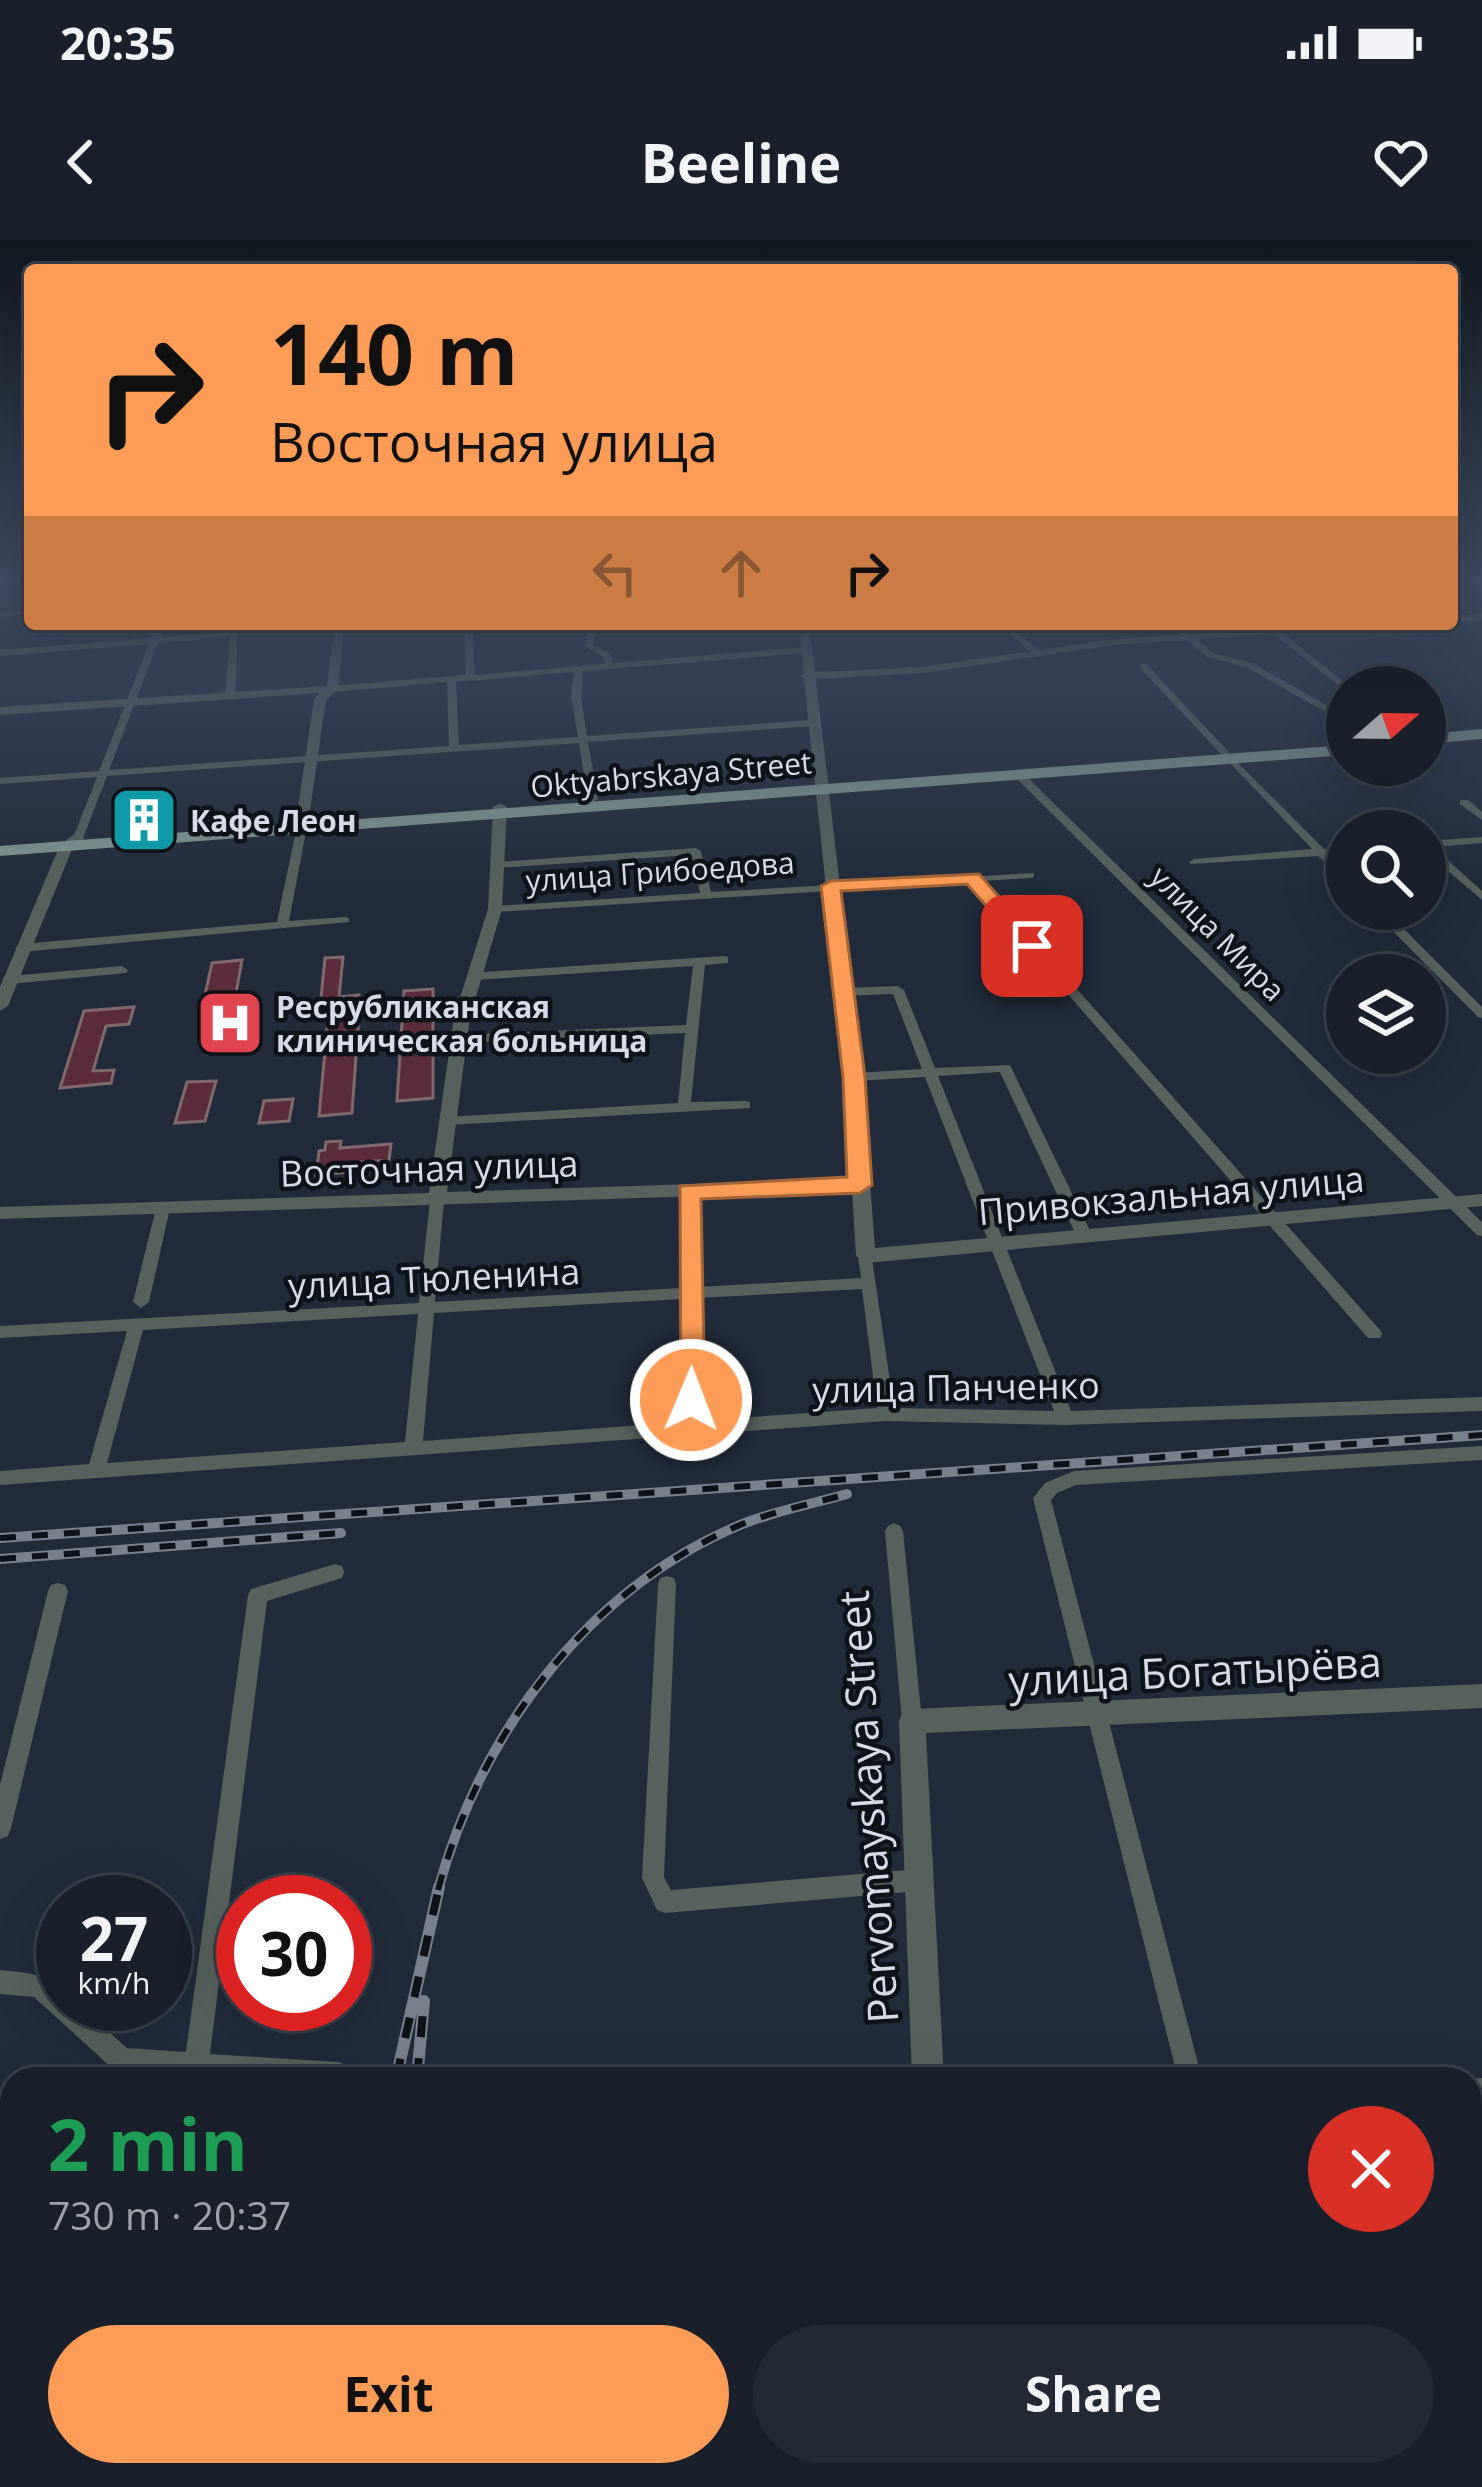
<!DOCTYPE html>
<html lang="en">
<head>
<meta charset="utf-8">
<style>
	:root { --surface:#19202c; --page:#222834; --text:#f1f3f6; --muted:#9fa3a9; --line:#373e48; --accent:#fd9c56 }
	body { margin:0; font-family:"Open Sans",sans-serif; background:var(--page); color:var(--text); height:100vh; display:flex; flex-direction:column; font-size:45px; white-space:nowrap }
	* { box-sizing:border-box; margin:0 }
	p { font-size:39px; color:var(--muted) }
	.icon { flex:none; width:66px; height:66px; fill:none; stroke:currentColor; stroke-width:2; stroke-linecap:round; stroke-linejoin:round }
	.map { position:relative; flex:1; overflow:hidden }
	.sheet { position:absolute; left:0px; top:1827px; width:1482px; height:420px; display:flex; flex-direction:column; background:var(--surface); border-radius:36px 36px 0 0; box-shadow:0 12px 48px #0002,0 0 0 3px var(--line) }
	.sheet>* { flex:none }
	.top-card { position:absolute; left:24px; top:24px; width:1434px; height:366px; border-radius:12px; box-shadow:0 12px 48px #0002,0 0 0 3px var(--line); background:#fd9c56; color:#111; overflow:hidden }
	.needle { width:78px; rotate:70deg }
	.fabs { position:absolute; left:1326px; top:426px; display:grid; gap:24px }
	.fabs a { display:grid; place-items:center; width:120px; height:120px; border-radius:50%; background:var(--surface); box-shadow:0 12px 48px #0002,0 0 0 3px var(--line); font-size:60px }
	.speed { position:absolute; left:36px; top:1635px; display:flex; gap:24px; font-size:60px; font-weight:700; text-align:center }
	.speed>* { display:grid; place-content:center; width:156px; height:156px; border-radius:50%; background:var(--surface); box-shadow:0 12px 48px #0002,0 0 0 3px var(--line); line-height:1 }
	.speed small { font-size:30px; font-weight:400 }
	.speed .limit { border:18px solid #d22; background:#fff; color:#111 }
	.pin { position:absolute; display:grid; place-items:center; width:102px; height:102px; color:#fff; margin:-51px; border-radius:24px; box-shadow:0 6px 18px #0006 }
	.me { position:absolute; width:132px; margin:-66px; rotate:1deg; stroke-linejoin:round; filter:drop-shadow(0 0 9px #0008) }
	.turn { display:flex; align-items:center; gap:42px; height:252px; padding:0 48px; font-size:54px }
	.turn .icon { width:156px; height:156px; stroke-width:2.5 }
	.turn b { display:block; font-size:84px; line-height:102px }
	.lanes { display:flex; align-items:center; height:114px; padding:0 48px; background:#0003; justify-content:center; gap:60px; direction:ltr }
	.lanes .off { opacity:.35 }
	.round { display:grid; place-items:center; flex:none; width:126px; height:126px; border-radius:63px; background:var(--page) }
	.overview { display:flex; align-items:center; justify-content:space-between; height:204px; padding:0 48px }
	h1 { font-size:72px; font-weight:700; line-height:90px; color:#1e9e55 }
	.cta { display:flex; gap:24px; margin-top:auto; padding:24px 48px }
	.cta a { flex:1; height:138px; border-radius:72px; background:var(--accent); color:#111; font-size:48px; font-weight:700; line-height:138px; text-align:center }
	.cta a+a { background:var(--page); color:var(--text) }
	.status { display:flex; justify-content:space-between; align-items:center; height:84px; padding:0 60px; background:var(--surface); direction:ltr }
	.status svg { height:33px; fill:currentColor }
	header { display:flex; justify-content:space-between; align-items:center; height:156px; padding:0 48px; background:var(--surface); font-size:54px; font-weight:700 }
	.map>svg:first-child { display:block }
</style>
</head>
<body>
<div class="status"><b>20:35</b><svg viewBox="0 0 49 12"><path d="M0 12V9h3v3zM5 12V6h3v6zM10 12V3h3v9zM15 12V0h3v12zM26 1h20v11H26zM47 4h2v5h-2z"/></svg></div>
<header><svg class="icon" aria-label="back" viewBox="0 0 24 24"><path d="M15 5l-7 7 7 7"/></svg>Beeline<svg class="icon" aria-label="heart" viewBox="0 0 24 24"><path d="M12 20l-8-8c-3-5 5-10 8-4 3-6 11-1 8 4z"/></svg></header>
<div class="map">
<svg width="1482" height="2247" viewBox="0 0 1482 2247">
	<rect width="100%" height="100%" fill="#212b3a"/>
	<path fill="#5a2c3c" stroke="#7f686e" stroke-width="3" d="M343 717 339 757 359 755 360 760 352 873 319 876 329 767 320 768 325 718Z
		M242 720 232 775 200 778 212 723Z
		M433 749V858L397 861 404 751Z
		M134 767 129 784 106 786 93 831 114 830 111 843 60 848 84 771Z
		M216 841 205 881 175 883 187 842Z
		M293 859 289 881 259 883 264 861Z
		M341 901 340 908 391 904 389 920 350 923V932L316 935 319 911 325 910 326 902Z"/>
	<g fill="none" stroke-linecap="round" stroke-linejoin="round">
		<path fill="#57625e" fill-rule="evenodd" d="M30 369V373L0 378V374Z
			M157 384H165L160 397 230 392 232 384H238L235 457 230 460 225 457 230 397 158 403 109 530 449 506 447 442 332 452 327 449 332 446 466 435 464 384H472L475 435 605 424 603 417 585 406 589 384H597L593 405 610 414 613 423 806 407 810 410 806 413 583 431 581 457 587 496 812 480 817 483 812 486 588 502 598 559 593 562 588 559 579 503 107 536 83 598 74 600 73 598 97 537 0 544V538L99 531 149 404 0 416V410L151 398ZM574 432 571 457 578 497 459 505 456 442Z
			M998 384H1007L1041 412V416H1035Z
			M1168 384H1177L1213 413 1252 423 1347 477V484L1246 427 1207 417Z
			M1272 389H1278L1350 447H1347V452L1272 393Z
			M1140 424H1146L1228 511V515H1222L1140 428Z
			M1231 516 1324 609 1347 607V613L1330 615 1347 633V642L1318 616 1190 624 1189 622 1194 619 1312 609 1228 521V517Z
			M1015 533H1023L1482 982V996L1477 995 1015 537Z
			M1460 560H1468L1482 572V580L1460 564Z
			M303 578 308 581 289 681 345 677 349 678V682L21 712 15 708 21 704 277 682 298 581Z
			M1482 597V603L1433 607 1482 651V660L1425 611V601Z
			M696 608 701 611 711 652 1034 633V637L1030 638 981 641 1380 1090 1382 1094 1380 1098H1368L970 642 495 672 489 669 495 666 700 653 691 615 496 628 490 625 496 622Z
			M1371 669H1384L1482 767V778L1478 777Z
			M724 716 728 717V723L705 725 691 862 745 861 750 862V868L447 885 440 881 447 877 678 863 685 793 459 803 453 799 459 795 686 785 693 726 474 740 468 736 470 733Z
			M122 726 128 730 126 733 10 744 4 740 10 736Z
			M898 746 904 750 935 828 1010 825 1093 997 1085 1002 1077 997 1000 832 938 836 1071 1171 1482 1157V1171L1065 1185 886 1181 0 1245V1231L89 1224 127 1091 0 1098V1086L419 1063 430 960 437 955 444 960 435 1062 682 1048V952L689 947 696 952 698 1047 861 1038 858 1016 866 1011 871 1012 894 1168 1054 1171 925 837 854 841 847 837 854 833 922 829 893 754 843 756 837 752 843 748ZM862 1049 877 1168 423 1201 434 1073 682 1059 683 1159 685 1164H697L699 1159 698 1058ZM418 1074 405 1202 107 1223 143 1090Z
			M163 963 170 968 149 1062 141 1068 133 1062 156 968Z
			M1482 1206V1220L1076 1245 1057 1253 1051 1260 1202 1839H1178L1033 1258 1045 1243 1074 1231Z
			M894 1283 900 1286 903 1291 922 1481 919 1488 912 1491 905 1488 902 1481 885 1291 888 1286Z
			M335 1324 342 1326 344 1332 342 1338 267 1361 210 1814 338 1822 347 1825 349 1839 196 1838 122 1832 113 1829 34 1757 0 1754V1730C29 1733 41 1732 63 1752V1764H77L127 1808 186 1812 248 1355 251 1349 258 1347Z
			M667 1336 674 1338 676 1344 664 1637 671 1650 919 1629 927 1632 930 1640 927 1648 919 1651 665 1673 657 1670 642 1638 658 1344 660 1338Z
			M58 1343 65 1345 68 1351 11 1588 8 1596 0 1599V1545L48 1351 51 1345Z
			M1482 1838V1862L1470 1863 1469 1839Z
			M278 2235H306L305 2247H277Z"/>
		<path fill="#57625e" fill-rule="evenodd" d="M1482 374V380L1452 382V376Z
			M335 384H345L338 449 326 460 308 584 296 581 314 459 320 453 0 475V467L327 446Z
			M799 384H809L815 432 922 427 1115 399 1332 384H1384L1379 387 1115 405 922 433 816 439 862 837 875 1008 1482 954V966L866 1023 856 1016 852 951 0 979V967L429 953 454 777 488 669 493 567 500 563 507 567 502 669 470 777 447 952 852 939 846 837 804 439 800 436 804 433Z
			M73 595 85 598 73 607 8 766 0 771V747L60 605Z
			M1482 1444V1468L926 1493 944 1839H912L899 1481 903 1472 912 1469Z
			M929 2235H965L966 2247H930Z"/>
		<path fill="#829892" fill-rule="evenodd" d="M1482 489V499L1425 504V494Z
			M1347 505V515L0 616V606Z"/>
		<defs>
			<path id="rail-far1" d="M0 1298 1482 1195
				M0 1319 341 1293
				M438 1650C481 1492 588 1349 740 1285 774 1271 812 1264 847 1254"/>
			<path id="rail" d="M396 1839 439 1647
				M417 1839 424 1761
				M370 2235V2247"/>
		</defs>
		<use href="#rail-far1" stroke="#79818e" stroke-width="10"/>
		<use href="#rail" stroke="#79818e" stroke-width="12"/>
		<use href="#rail-far1" stroke="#0e131a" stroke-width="6" stroke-dasharray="16" stroke-linecap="butt"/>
		<use href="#rail" stroke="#0e131a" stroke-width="8" stroke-dasharray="21" stroke-linecap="butt"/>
	</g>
	<linearGradient id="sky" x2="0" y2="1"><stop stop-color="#121820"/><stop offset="0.52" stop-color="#3d4a60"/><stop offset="1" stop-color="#3d4a60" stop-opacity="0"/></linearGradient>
	<rect width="1482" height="656" fill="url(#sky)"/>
	<path fill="#fd9c56" stroke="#a46538" stroke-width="3" d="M979 634 1039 702V710H1025L967 644 841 651 865 837 872 945 860 953 701 959 705 1160 701 1167H681L680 946 847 937 843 837 821 646 831 641Z"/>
	<defs>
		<symbol id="building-square" viewBox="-11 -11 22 22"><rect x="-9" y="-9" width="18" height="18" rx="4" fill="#0f9aa8" stroke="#0e131a"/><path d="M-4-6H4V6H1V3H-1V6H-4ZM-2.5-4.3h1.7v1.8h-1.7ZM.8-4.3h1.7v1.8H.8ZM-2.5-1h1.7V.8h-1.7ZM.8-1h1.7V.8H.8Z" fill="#fff"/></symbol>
		<symbol id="hospital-square" viewBox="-11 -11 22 22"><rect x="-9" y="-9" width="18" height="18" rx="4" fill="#e0444e" stroke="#0e131a"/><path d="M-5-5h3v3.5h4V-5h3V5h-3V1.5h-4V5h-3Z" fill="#fff"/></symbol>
	</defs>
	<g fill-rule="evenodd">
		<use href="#building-square" x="106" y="542" width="76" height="76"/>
		<use href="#hospital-square" x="192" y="745" width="76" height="76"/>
	</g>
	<g text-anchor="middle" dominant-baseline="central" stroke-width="9" stroke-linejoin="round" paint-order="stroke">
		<g font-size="30" fill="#d6dce7" stroke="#0e131a">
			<text transform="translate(671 534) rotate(-5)">Oktyabrskaya Street</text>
			<text transform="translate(660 631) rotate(-4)">улица Грибоедова</text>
			<text transform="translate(1218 693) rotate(45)">улица Мира</text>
		</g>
		<g font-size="30" font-weight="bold" fill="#d6dce7" stroke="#0e131a" text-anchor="start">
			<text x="190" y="580">Кафе Леон</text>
			<text x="276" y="766">Ресрубликанская<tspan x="276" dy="34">клиническая больница</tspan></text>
		</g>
		<g font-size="36" fill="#d6dce7" stroke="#0e131a">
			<text transform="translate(429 928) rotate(-2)">Восточная улица</text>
			<text transform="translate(1171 955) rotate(-5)">Привокзальная улица</text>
			<text transform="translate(434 1038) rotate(-3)">улица Тюленина</text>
			<text transform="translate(956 1147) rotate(-1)">улица Панченко</text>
		</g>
		<g font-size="42" fill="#d6dce7" stroke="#0e131a">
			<text transform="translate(1195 1430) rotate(-3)">улица Богатырёва</text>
			<text transform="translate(867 1567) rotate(-94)">Pervomayskaya Street</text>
		</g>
	</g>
</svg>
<div class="fabs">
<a><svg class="needle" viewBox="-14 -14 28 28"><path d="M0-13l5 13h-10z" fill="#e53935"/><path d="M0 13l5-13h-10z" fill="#9fa3a9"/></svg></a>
<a><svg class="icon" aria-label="search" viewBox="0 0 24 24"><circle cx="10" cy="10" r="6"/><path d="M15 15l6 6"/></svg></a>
<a><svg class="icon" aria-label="layers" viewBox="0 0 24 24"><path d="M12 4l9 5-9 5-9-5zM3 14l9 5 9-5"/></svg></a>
</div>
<div class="speed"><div>27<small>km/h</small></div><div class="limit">30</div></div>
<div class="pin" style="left:1032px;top:706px;background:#d93025"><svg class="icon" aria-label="arrive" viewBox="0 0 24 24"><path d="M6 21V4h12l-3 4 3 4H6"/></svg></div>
<svg class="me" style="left:691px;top:1160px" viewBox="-20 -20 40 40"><circle r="17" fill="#fd9c56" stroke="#fff" stroke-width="3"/><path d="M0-11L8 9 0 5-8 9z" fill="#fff"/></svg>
<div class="top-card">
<div class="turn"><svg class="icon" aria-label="right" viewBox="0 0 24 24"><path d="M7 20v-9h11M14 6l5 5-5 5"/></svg><div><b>140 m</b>Восточная улица</div></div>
<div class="lanes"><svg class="icon off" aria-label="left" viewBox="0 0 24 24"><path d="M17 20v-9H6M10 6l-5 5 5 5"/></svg><svg class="icon off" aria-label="ahead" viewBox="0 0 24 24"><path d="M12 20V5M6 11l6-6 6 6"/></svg><svg class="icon" aria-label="right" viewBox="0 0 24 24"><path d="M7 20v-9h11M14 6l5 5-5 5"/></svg></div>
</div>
<section class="sheet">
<div class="overview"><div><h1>2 min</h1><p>730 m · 20:37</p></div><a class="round" style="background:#d93025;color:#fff"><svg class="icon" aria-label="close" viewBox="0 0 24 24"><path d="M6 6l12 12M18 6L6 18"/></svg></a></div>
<div class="cta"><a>Exit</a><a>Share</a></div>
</section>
</div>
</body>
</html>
